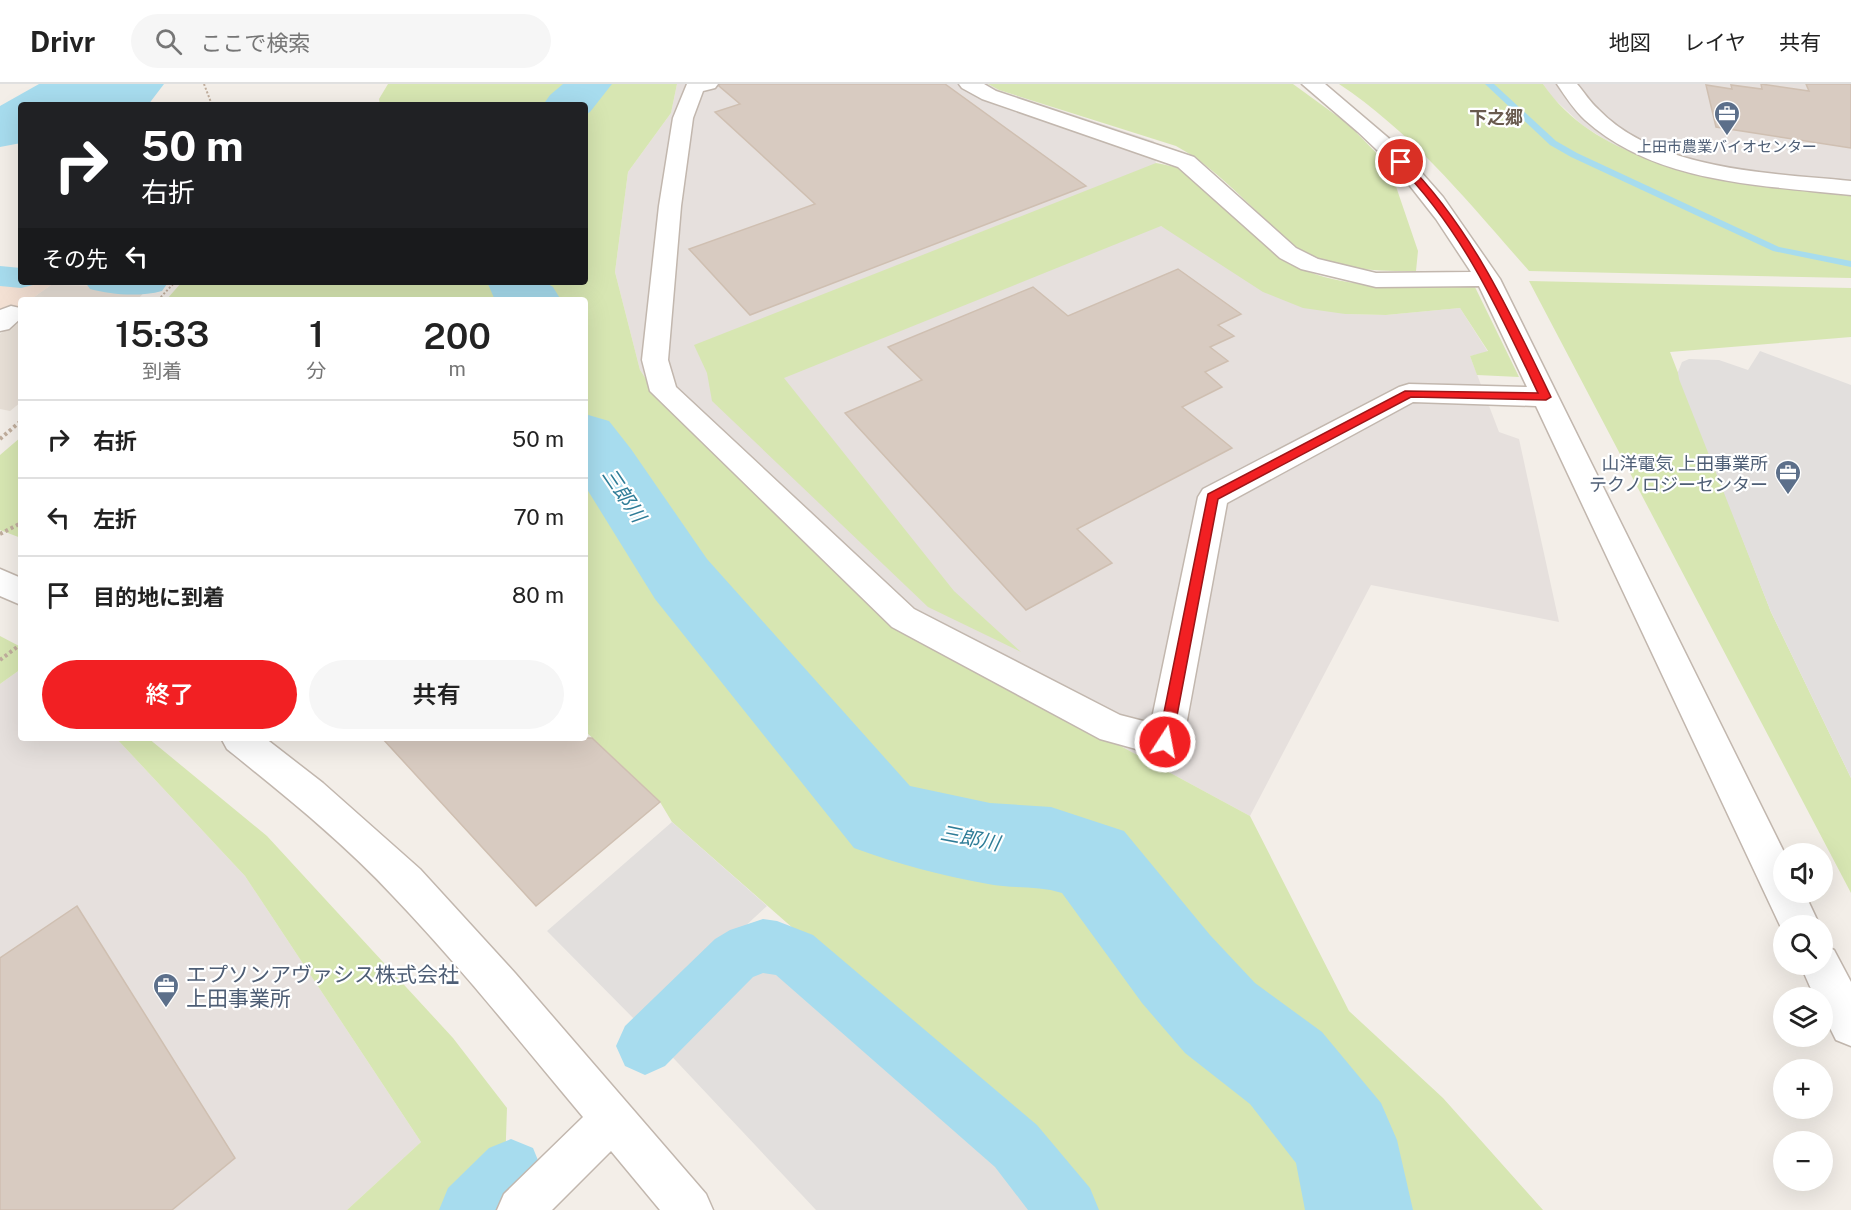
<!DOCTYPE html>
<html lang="ja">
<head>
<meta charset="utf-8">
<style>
	:root { --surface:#fff; --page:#f6f6f6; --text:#222; --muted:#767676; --line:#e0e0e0; --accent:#f22023 }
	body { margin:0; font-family:"Public Sans","Noto Sans JP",sans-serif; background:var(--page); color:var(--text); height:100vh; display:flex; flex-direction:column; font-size:22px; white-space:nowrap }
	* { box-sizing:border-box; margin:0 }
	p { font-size:20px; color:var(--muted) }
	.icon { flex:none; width:33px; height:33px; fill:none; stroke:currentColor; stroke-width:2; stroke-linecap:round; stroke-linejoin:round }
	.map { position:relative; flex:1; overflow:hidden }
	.panel { position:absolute; left:18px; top:213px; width:570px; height:444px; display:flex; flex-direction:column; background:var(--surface); border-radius:6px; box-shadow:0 6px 24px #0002 }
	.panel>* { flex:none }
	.banner { position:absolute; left:18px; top:18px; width:570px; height:183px; border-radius:6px; box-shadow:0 6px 24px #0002; background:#202124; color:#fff; overflow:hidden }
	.fabs { position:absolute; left:1773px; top:759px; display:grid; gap:12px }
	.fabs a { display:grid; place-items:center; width:60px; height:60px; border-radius:50%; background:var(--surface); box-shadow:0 6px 24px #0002; font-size:30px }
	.pin { position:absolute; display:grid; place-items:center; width:51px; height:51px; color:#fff; margin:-26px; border:3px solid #fff; border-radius:50%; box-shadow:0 2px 6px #0007 }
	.me { position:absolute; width:66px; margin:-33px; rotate:11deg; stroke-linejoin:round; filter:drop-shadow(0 0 4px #0008) }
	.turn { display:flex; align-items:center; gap:21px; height:126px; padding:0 24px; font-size:27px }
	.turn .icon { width:78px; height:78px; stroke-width:2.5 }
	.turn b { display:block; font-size:42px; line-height:51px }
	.then { display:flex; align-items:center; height:57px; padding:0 24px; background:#0003; gap:12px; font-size:22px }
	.eta { display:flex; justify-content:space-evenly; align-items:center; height:102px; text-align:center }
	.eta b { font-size:36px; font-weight:600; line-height:42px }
	.button { display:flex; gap:12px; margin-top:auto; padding:12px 24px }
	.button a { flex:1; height:69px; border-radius:36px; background:var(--accent); color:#fff; font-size:24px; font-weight:600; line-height:69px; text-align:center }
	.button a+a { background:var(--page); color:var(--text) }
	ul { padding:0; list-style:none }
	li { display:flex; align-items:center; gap:18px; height:78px; padding:0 24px; border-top:2px solid var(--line) }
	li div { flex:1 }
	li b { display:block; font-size:22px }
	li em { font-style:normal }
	header { display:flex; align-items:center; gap:36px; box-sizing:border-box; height:84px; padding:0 30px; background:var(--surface); border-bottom:2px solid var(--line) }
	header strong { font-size:28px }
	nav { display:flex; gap:33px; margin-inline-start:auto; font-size:21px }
	.search { width:420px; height:54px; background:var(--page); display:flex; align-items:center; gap:15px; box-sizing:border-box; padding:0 21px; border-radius:33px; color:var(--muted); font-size:22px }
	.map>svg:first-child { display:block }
</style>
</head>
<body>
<header>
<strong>Drivr</strong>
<div class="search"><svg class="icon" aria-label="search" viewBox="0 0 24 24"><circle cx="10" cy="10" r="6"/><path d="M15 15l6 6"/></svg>ここで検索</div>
<nav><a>地図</a><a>レイヤ</a><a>共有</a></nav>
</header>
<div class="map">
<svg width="1851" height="1126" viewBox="0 0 1851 1126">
	<rect width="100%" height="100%" fill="#f3eee8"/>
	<path fill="#e7dfd6" d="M51 201 149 203 137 216H30Z
		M21 234V318L10 327 0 325V250Z"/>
	<path fill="#f4e1d4" d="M0 199 51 201 30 216H21V223L15 227 0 228Z"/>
	<path fill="#e6e0dd" d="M677 0H988L999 6 1154 57 1161 142 1345 230 1386 231 1460 224 1488 268 1470 272 1499 348 1519 355 1559 538 1371 501 1250 732 897 541 656 310 640 286 615 188 628 88 671 29Z
		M1543 0H1851V107L1666 82 1622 66 1582 41 1552 13Z
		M21 585V654H116L245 792 421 1058 347 1126H0V600Z"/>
	<path fill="#d7e6b2" d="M388 0H677L671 29 628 88 615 188 640 286 656 310 897 541 1250 732 1349 927 1443 1014 1543 1126H1032L1063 1081 672 738 660 718 585 647V216H166L182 198H585V21H380L379 15Z
		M988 0H1293L1348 40 1389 82 1418 167 1416 187C1376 187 1330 187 1295 164 1286 157 1277 147 1268 138 1239 111 1211 81 1176 62L999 6Z
		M1339 0H1543C1608 95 1748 94 1851 107V194L1529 187C1470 120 1414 50 1339 0Z
		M1156 79C1163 80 1171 82 1178 84 1215 98 1245 149 1278 172 1335 210 1409 202 1474 201L1519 293 1477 291 1470 272 1488 267 1460 224 1386 231 1345 230 1303 224 1263 208 1161 142 784 294 954 507 1021 568 928 523 712 317 707 289 694 261Z
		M1529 197 1851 204V253L1670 268 1771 528 1851 694V809Z
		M21 353V454L0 446V371Z
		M0 552 21 563V585L0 600Z
		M116 654H148L267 752 453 954 507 1024 505 1083 460 1126H347L421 1058 245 792Z"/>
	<path fill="#e2dfdd" d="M1760 267 1851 301V694L1771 528 1679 295 1678 288 1682 278 1689 275 1719 276 1748 286Z
		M672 738 767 822 639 940 547 847Z
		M741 883 783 885 1038 1118 1032 1126H816L662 962Z"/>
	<path fill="#a7dcee" d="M39 0H164L148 21H21V59L0 63V22Z"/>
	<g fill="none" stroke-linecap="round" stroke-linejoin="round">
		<path fill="#a7dcee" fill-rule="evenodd" d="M1485 0H1494L1556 57 1577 69 1779 163 1851 177V183L1773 167 1571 73 1550 61Z"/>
		<path fill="#a7dcee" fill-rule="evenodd" d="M0 182 21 184V198H35L33 201 21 204 0 202Z
			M85 198H165L167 200 162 207C140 213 112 211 90 205Z
			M763 835 777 837 813 851 1037 1041 1090 1104 1099 1126H1028L995 1083 776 891 763 889 753 893 665 982 645 991 625 982 616 962 625 942 715 855 730 846Z
			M511 1055 533 1064 542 1086 533 1108 514 1126H439L448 1104 489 1064Z"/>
		<path fill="#a7dcee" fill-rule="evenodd" d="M563 0H612L590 28 585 31V21H543L550 11Z
			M487 198H545L553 203 561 216H495Z
			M585 330 609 337 631 365 707 475 910 702 990 719 1051 723 1124 747 1210 851 1255 899 1322 948 1381 1019 1397 1056 1413 1126H1305L1296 1079 1250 1020 1185 969 1142 919 1062 809C1038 801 1013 805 988 800 943 792 897 780 854 764L655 515 585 402Z"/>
	</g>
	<path fill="#d8cbc1" stroke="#cfbfb1" stroke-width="1.5" d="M720 0H945L1086 102 750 231 689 165 815 120 715 28 740 20 719 2Z
		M1761 0 1809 7 1806 0H1851V64L1716 43 1706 1 1732 5 1731 1 1762 5Z
		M1178 185 1241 230 1218 241 1234 252 1210 263 1228 277 1205 288 1222 303 1182 323 1232 364 1077 445 1112 479 1026 526 845 329 922 296 888 263 1033 203 1068 232Z
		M382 654H592L660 718 536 822Z
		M77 822 235 1074 172 1126H0V874Z"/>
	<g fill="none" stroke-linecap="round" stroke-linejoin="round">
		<defs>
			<path id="minor" d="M687 0H718L715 4 703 7 693 34 681 122 668 276 676 303 914 525 1120 631 1151 639 1198 413 1203 405 1399 303 1409 300 1527 303 1479 202 1376 203 1301 185 1280 174 1178 83 982 15 962 4 959 0H984L996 7 1194 73 1296 164 1318 175 1376 189 1471 188 1436 135 1396 84 1358 48 1302 0H1325L1399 63 1443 113 1500 195 1785 770H1784V808H1804L1820 842H1784V850L1536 322 1413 318 1227 419 1183 658 1177 669 1165 673 1100 655 892 543 650 307 642 276 659 122 673 34Z
				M1557 0H1577C1584 8 1590 18 1598 25 1657 87 1771 89 1851 97V111C1762 101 1656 100 1585 36 1575 27 1565 12 1557 0Z
				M11 222 20 224 21 234 9 245 0 247V226Z
				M0 485 21 494V521L0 512Z
				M221 654H265L323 699 420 785 515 889 706 1110 713 1126H660L611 1067 552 1126H497L504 1110 583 1033C521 959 460 882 393 812 343 758 284 711 227 665Z
				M1822 861 1834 866 1851 898V962L1836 956 1822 928V914H1815L1800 880H1822Z"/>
		</defs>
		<use href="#minor" stroke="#c2b7ae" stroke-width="3"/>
		<path stroke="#c0ae9d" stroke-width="2" stroke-dasharray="2 2" stroke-linecap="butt" d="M204 0 212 21
			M158 216 175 198"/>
		<path stroke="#c0ae9d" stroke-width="4" stroke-dasharray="3 3" stroke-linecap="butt" d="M0 355 21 337
			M0 450 21 439
			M0 576 21 560"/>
		<use href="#minor" fill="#fff" fill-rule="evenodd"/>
	</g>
	<path fill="#f22023" stroke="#9d1517" stroke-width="1.5" d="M1397 76H1404C1471 143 1510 228 1551 313L1546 316 1411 313 1218 415 1172 658 1170 663 1165 665 1160 663 1158 658 1208 410 1405 307 1538 309C1499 227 1462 145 1397 80Z"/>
	<defs>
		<symbol id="office-pin" viewBox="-11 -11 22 30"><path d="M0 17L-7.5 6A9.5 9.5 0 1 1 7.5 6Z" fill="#5c6f8a" stroke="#fff"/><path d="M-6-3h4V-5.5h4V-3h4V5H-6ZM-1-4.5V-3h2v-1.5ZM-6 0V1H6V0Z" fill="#fff"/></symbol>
	</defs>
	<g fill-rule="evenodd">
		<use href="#office-pin" x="1712" y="15" width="30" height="40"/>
		<use href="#office-pin" x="1773" y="374" width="30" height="40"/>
		<use href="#office-pin" x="151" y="887" width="30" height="40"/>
	</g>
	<g text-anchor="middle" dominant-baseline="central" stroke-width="4.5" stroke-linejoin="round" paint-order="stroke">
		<g font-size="15" fill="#4e5e75" stroke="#fff">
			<text x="1727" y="62">上田市農業バイオセンター</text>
		</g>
		<g font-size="18" font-weight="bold" fill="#695a4e" stroke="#fff">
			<text x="1496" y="33">下之郷</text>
		</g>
		<g font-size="18" fill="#4e5e75" stroke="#fff" text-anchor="end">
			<text x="1768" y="379">山洋電気 上田事業所<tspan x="1768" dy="21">テクノロジーセンター</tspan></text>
		</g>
		<g font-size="20" font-style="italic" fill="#2e7c97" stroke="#fff">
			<text transform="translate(624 411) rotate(56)">三郎川</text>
			<text transform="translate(970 754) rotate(11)">三郎川</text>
		</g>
		<g font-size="21" fill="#4e5e75" stroke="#fff" text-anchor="start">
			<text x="186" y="890">エプソンアヴァシス株式会社<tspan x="186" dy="24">上田事業所</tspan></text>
		</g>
	</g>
</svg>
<div class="fabs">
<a><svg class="icon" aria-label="sound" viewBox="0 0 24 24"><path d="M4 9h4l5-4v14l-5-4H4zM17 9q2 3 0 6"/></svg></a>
<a><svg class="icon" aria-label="search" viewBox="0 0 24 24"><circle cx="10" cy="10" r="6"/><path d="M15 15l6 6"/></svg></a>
<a><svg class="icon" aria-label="layers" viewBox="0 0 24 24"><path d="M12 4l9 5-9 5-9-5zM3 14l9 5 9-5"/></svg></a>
<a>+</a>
<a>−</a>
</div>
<div class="pin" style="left:1401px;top:78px;background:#d93025"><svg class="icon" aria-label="arrive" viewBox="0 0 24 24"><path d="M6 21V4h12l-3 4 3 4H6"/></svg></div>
<svg class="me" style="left:1165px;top:658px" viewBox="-20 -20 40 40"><circle r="17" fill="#f22023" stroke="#fff" stroke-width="3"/><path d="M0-11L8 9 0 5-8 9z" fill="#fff"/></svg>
<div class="banner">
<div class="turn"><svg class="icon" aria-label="right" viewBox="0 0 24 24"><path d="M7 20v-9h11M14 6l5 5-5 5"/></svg><div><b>50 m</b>右折</div></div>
<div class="then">その先<svg class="icon" aria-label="left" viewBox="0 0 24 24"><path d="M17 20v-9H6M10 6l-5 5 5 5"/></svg></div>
</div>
<section class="panel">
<div class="eta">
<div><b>15:33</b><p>到着</p></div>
<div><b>1</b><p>分</p></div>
<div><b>200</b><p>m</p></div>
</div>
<ul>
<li><svg class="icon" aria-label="right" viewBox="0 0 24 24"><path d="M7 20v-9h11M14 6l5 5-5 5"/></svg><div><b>右折</b></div><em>50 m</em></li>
<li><svg class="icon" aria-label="left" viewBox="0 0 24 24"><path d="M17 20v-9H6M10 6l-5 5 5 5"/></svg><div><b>左折</b></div><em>70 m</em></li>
<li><svg class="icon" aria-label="arrive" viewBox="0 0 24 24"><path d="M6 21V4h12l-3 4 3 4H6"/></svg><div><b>目的地に到着</b></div><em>80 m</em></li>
</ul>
<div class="button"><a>終了</a><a>共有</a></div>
</section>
</div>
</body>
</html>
